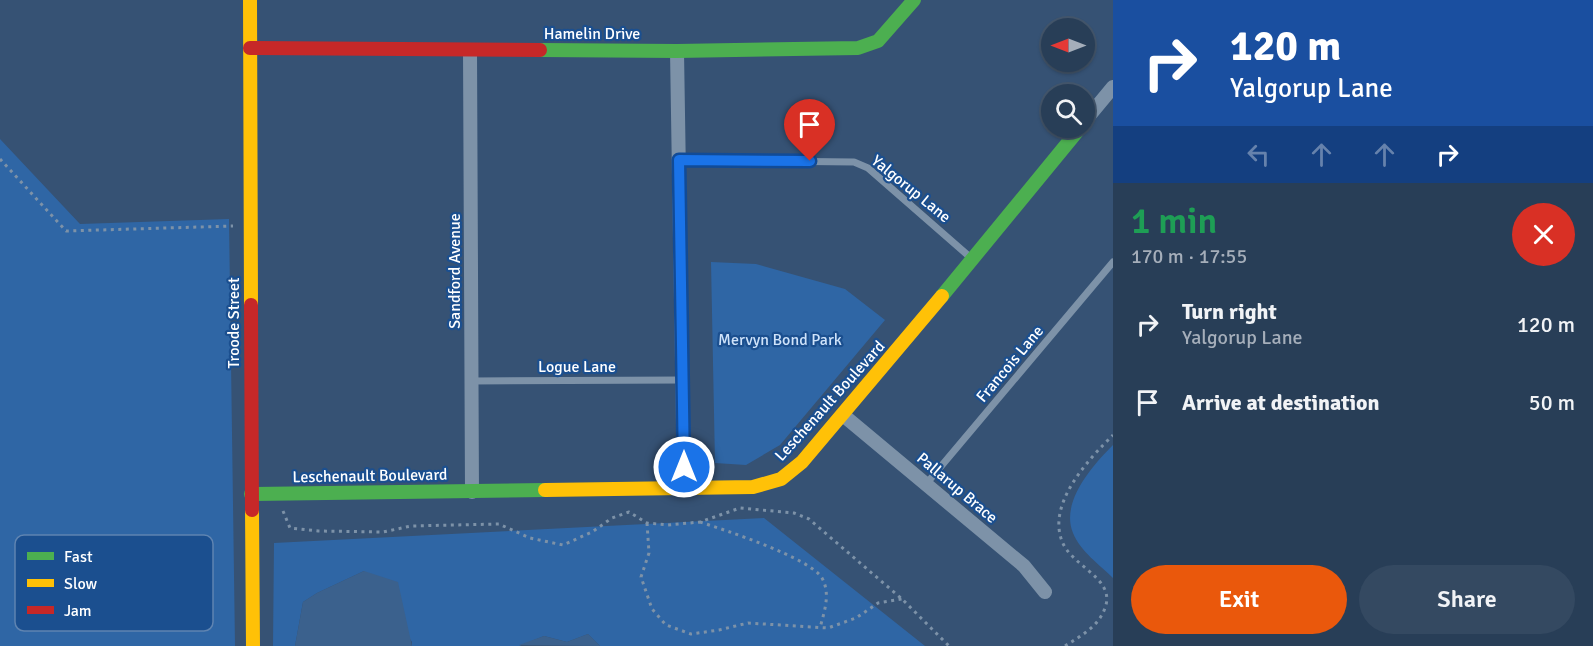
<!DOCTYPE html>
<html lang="en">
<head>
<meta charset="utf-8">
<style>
	:root { --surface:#283e57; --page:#344961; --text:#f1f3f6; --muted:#a5aeba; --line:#44576d; --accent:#ea580c }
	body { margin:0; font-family:Signika,sans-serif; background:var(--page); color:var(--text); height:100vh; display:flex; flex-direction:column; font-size:22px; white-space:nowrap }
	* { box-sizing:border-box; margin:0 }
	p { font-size:20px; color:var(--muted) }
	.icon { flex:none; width:33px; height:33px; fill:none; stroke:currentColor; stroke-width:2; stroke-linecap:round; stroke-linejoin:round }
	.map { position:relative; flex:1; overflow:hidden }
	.panel { display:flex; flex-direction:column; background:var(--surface); width:480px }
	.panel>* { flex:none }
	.banner { background:#1a4fa0; color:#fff; overflow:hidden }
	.needle { width:39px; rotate:270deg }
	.fabs { position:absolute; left:1041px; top:18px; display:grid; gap:12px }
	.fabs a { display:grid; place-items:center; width:54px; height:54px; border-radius:50%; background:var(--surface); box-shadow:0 2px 4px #0004,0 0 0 2px var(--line); font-size:30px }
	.pin { position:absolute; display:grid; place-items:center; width:51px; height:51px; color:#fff; margin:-62px -26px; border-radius:50% 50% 50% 0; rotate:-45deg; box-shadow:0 0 6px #0007 }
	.pin .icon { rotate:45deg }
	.me { position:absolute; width:66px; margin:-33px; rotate:0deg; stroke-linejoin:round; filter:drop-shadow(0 0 4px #0008) }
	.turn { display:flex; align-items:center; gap:21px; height:126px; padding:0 18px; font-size:27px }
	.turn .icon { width:78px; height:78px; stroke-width:2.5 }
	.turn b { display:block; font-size:42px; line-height:51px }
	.lanes { display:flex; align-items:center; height:57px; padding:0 18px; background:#0003; justify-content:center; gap:30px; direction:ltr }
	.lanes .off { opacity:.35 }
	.round { display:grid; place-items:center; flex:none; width:63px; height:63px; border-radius:32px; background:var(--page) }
	.summary { display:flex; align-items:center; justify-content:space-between; height:102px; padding:0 18px }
	h1 { font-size:36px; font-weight:600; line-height:45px; color:#1e9e55 }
	.button { display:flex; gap:12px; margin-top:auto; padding:12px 18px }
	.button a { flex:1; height:69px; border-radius:36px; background:var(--accent); color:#fff; font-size:24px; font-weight:600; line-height:69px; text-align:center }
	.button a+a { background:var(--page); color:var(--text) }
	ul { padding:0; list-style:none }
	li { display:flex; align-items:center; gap:18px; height:78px; padding:0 18px }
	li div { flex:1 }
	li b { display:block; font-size:22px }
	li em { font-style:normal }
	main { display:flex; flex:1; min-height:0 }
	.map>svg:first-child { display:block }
</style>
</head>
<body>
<main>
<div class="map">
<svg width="1113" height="646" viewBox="0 0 1113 646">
	<rect width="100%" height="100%" fill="#365274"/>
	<path fill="#2f66a5" d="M0 139 80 224 229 219 235 646H0Z
		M711 262 756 264 845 289 885 320 780 445 746 465 715 463Z
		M1113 445V578C1100 565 1080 551 1073 533 1060 502 1093 465 1113 445Z
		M764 518 925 646H600L588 634 567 642 544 636 519 646H412V642L364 571 317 593 303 602 295 646H273L274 543Z"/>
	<path fill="#3b618d" d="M364 571 398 582 412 646H295L303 602 317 593Z
		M588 634 600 646 519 645 544 636 567 642Z"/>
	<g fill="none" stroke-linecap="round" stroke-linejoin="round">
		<path stroke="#7d92a8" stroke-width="3" stroke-dasharray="3 4.5" stroke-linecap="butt" d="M0 159 66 231 233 226
			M283 511 290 528 318 531 383 532 411 526 499 524 530 538 563 545 592 532 612 518 629 512 647 523 668 525 700 522 740 508 794 513 809 519 902 599 949 646
			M700 522C725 530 810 558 822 578 831 594 824 612 820 628
			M647 523 649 553 641 577 652 609 666 625 691 634 719 630 748 623 828 628 856 618 878 603 902 599
			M1065 646C1082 635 1100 626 1106 605 1113 577 1071 566 1062 541 1047 503 1089 459 1113 435"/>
		<path stroke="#7d92a8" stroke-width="7" d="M679 160 854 162 868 168 971 258
			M472 381 683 380
			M927 483 1113 262"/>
		<path stroke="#7d92a8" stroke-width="14" d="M470 50 472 492
			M677 51 684 488
			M1084 122 1113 87
			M843 415 1024 566 1045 592"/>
		<path stroke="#4caf50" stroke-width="14" d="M540 50 677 51 858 48 878 41 914 0
			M942 296 1080 128
			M251 494 545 490"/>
		<path stroke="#ffc107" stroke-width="14" d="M250 0 251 305
			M545 490 753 487 781 479 802 462 942 296
			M252 510 253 646"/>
		<path stroke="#c62828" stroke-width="14" d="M250 48 540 50
			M251 305 252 510"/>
	</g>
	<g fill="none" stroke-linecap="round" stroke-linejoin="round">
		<defs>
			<path id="route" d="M684 467 679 160 810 161"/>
		</defs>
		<use href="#route" stroke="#114b97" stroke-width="15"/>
		<use href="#route" stroke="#1a73e8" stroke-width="10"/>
	</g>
	<g text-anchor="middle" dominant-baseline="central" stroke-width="4.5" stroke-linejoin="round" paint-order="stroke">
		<g font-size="16" fill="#fff" stroke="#1b4f8f">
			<text x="592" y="34">Hamelin Drive</text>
			<text transform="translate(911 189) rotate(39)">Yalgorup Lane</text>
			<text transform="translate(455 271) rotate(-90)">Sandford Avenue</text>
			<text transform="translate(234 323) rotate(-90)">Troode Street</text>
			<text transform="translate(1010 364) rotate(-50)">Francois Lane</text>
			<text x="577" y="367">Logue Lane</text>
			<text transform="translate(830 401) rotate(-48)">Leschenault Boulevard</text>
			<text transform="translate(370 476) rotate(-1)">Leschenault Boulevard</text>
			<text transform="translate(957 488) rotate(40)">Pallarup Brace</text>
		</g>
		<g font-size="16" fill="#cfe3fa" stroke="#1b4f8f">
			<text x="780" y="340">Mervyn Bond Park</text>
		</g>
	</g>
	<rect x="15" y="535" width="198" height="96" rx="9" fill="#1b4f8f" stroke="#5f84b1" stroke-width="1.5"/>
	<rect x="27" y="552" width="27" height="8" fill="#4caf50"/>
	<rect x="27" y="579" width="27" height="8" fill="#ffc107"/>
	<rect x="27" y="606" width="27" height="8" fill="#c62828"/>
	<g font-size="16" fill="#fff">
		<text x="64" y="562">Fast</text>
		<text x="64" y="589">Slow</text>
		<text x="64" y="616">Jam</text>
	</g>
</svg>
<div class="fabs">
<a><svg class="needle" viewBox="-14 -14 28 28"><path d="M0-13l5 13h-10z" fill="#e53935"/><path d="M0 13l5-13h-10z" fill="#a5aeba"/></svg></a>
<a><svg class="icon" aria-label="search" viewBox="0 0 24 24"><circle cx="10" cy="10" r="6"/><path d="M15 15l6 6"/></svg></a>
</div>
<div class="pin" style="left:810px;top:161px;background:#d93025"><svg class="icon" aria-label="arrive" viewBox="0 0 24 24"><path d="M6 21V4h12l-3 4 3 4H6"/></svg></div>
<svg class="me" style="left:684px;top:467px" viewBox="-20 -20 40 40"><circle r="17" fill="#1a73e8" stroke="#fff" stroke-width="3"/><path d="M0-11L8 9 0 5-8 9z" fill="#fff"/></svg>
</div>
<section class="panel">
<div class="banner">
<div class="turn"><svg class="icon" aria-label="right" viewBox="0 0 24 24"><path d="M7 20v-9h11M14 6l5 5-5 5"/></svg><div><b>120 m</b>Yalgorup Lane</div></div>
<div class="lanes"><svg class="icon off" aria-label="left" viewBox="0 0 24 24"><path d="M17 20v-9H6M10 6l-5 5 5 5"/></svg><svg class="icon off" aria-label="ahead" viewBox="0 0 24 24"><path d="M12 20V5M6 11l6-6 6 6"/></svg><svg class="icon off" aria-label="ahead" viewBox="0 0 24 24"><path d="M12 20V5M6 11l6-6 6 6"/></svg><svg class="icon" aria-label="right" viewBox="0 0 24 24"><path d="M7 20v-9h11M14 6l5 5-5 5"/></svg></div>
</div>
<div class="summary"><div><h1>1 min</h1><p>170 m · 17:55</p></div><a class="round" style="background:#d93025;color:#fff"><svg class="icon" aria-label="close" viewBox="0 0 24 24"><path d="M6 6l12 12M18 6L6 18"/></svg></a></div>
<ul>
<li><svg class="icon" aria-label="right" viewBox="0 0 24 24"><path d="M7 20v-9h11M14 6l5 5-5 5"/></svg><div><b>Turn right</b><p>Yalgorup Lane</p></div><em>120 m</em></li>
<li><svg class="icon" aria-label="arrive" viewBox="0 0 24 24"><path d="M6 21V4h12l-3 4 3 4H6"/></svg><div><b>Arrive at destination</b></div><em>50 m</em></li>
</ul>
<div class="button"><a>Exit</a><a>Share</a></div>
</section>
</main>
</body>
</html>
